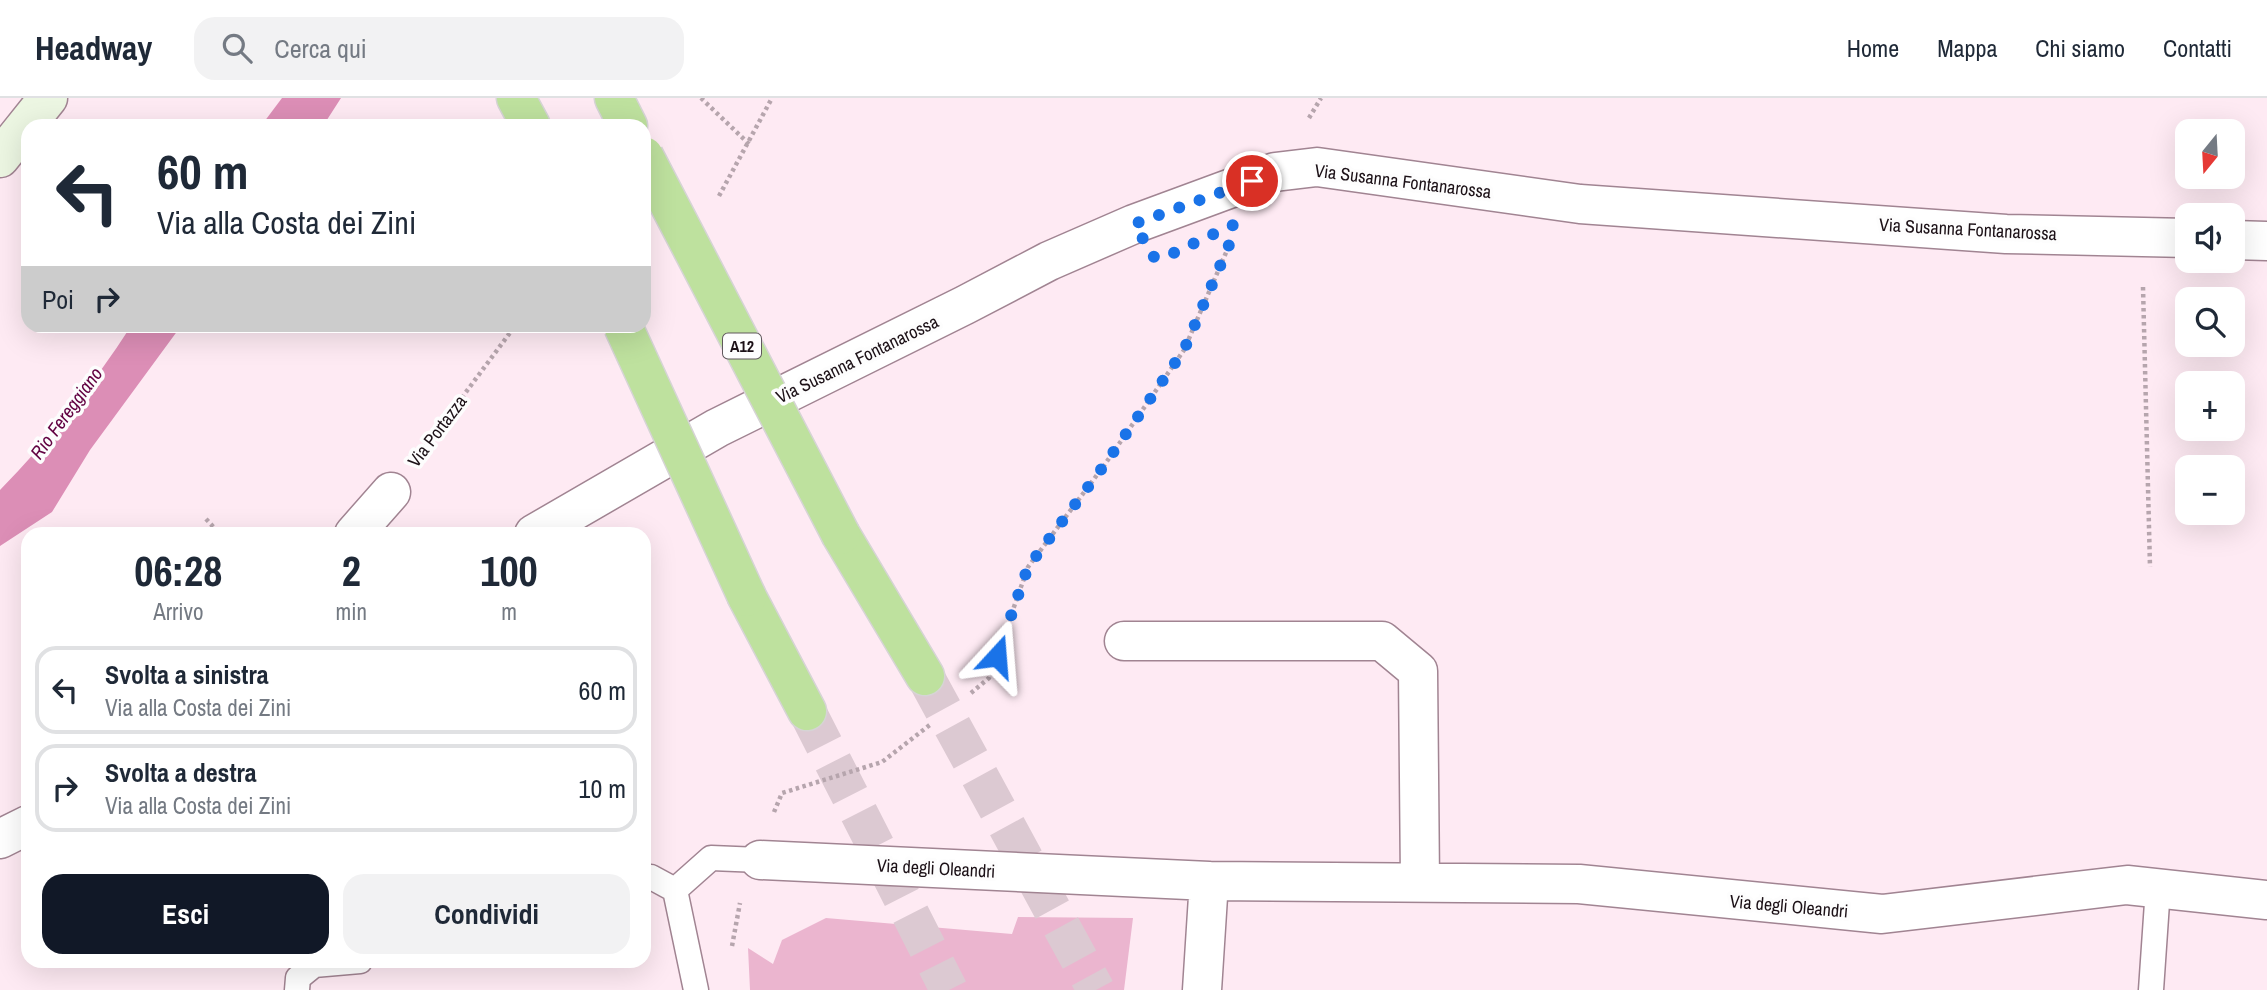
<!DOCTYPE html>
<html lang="it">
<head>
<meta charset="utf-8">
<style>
	:root { --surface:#fff; --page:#f2f2f3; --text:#1f2937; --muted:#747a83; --line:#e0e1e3; --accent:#111827 }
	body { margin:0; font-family:"Archivo Narrow",sans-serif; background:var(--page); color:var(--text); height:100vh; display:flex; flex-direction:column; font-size:26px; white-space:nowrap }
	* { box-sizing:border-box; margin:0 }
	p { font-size:23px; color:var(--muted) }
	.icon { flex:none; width:38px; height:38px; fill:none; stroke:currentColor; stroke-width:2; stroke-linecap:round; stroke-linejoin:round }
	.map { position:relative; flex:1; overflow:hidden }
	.details { position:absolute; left:21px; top:429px; width:630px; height:441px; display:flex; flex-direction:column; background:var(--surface); border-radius:21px; box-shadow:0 7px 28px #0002 }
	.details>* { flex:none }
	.top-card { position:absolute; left:21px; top:21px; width:630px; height:214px; border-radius:21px; box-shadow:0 7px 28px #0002; background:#fff; color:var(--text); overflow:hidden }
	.needle { width:46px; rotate:198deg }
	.fabs { position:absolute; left:2175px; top:21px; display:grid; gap:14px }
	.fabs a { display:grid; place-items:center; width:70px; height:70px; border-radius:14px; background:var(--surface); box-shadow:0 7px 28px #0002; font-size:35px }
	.pin { position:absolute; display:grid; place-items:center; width:60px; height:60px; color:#fff; margin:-30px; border:4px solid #fff; border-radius:50%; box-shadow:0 2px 7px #0007 }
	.me { position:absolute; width:77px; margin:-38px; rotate:19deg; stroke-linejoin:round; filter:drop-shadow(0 0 5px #0008) }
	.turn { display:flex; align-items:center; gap:24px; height:147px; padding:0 21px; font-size:32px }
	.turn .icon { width:91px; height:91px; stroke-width:2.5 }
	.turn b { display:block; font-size:49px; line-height:60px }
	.then { display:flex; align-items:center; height:66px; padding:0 21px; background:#0003; gap:14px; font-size:26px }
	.eta { display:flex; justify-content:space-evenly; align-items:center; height:119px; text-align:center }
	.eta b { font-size:42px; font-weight:700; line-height:49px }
	.cta { display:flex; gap:14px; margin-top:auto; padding:14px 21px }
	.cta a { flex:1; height:80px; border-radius:21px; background:var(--accent); color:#fff; font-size:28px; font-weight:700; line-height:80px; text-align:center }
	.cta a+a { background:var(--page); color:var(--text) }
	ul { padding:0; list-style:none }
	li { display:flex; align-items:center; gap:21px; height:88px; margin:0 14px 10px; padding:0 7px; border:4px solid var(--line); border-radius:21px }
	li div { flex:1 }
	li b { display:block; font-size:26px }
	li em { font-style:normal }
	header { display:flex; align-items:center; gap:42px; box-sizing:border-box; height:98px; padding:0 35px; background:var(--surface); border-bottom:2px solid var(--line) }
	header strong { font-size:33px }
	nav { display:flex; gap:38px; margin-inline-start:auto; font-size:24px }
	.search { width:490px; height:63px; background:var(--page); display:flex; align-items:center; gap:18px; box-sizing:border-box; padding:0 24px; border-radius:21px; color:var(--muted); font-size:26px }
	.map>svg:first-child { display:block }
</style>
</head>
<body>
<header>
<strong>Headway</strong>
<div class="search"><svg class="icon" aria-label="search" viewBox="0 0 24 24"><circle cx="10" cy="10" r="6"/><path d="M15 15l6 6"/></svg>Cerca qui</div>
<nav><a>Home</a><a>Mappa</a><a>Chi siamo</a><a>Contatti</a></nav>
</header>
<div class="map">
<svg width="2267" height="892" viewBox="0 0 2267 892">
	<rect width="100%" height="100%" fill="#feeaf3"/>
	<path fill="#ebb5cf" d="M1018 819 1133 820 1124 892H750L748 850 773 866 782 842 826 820 1012 836Z"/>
	<path fill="#dc8eb6" d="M282 0H341L323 28H261Z
		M131 228H181L90 352 52 414 0 448V392C49 342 93 287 131 228Z"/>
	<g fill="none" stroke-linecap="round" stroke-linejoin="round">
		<path stroke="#dcc9d2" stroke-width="38" stroke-dasharray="38 19" stroke-linecap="butt" d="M925 578 1096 892
			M807 613 949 892"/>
		<defs>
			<path id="lane" d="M644 780 651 779 675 792
				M675 792 696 892
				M675 792 711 760 760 762
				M297 892 298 880 314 867 360 863
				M2151 892 2158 790"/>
			<path id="street" d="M2233 142 2267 143
				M354 436 391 394
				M534 436 717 330 965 207 1049 163 1134 126 1275 74 1317 69 1580 106 2006 136 2188 140
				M1124 543H1382L1418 573 1420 784
				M0 741 28 727
				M760 762 1209 783 1579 786 1882 816 2127 787 2267 802
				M1202 892 1209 783"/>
			<path id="secondary" d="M0 60 48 0"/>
			<path id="highway" d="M516 0 531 28
				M614 0 628 28
				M841 437 925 578
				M747 499 807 613"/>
		</defs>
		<use href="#lane" stroke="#a18492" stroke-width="27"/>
		<use href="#street" stroke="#a18492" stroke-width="41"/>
		<use href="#secondary" stroke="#a18492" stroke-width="41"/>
		<use href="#highway" stroke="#d6d4d5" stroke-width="41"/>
		<path stroke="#b6a5ad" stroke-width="4.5" stroke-dasharray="3.5 3.5" stroke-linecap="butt" d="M701 0 749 46
			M1309 20 1321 0
			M719 98 772 0
			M2143 189 2150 469
			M420 356 515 228
			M206 421 220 436
			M971 595 989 580 1028 469 1103 369 1184 252 1231 143
			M774 714 782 695 882 664 931 626
			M732 848 740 805"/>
		<use href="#lane" stroke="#fff" stroke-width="24"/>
		<use href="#street" stroke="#fff" stroke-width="38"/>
		<use href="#secondary" stroke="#ecf6e2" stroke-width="38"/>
		<use href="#highway" stroke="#bee19e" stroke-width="38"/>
		<defs>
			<path id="highway-bridge" d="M644 58 841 437
				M623 228 747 499"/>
		</defs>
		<use href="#highway-bridge" stroke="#d6d4d5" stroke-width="41" stroke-linecap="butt"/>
		<use href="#highway-bridge" stroke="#bee19e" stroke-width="38"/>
	</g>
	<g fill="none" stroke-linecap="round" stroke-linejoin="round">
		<path stroke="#1a73e8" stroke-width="12" stroke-dasharray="0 21.6" d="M997 558 1028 469 1103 369 1184 252 1232 140 1233 127 1163 160 1154 159 1134 126 1252 83"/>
	</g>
	<g text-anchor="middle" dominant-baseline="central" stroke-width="7" stroke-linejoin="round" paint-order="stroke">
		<rect fill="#fdfdfd" stroke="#60585c" stroke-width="2" x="723" y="235.5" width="38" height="25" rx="5"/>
		<g font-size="16" font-weight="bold" fill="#1c1117">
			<text x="742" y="248">A12</text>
		</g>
		<g font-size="18" fill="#1c1117" stroke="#fdfdfd">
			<text transform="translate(1403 83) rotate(7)">Via Susanna Fontanarossa</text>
			<text transform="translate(1968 131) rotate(3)">Via Susanna Fontanarossa</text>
			<text transform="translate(857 261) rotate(-26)">Via Susanna Fontanarossa</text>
			<text transform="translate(437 333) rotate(-53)">Via Portazza</text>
			<text transform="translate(936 770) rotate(3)">Via degli Oleandri</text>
			<text transform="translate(1789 808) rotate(5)">Via degli Oleandri</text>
		</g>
		<g font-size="19" font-style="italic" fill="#620242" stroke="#fdfdfd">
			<text transform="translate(66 315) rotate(-54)">Rio Fereggiano</text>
		</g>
	</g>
</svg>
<div class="fabs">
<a><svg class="needle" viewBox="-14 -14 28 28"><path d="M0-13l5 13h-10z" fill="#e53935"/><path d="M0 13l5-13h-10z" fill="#747a83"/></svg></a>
<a><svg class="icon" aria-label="sound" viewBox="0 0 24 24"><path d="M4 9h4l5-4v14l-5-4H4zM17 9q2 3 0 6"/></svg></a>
<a><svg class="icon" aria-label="search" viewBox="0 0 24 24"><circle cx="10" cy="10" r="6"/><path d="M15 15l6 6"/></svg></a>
<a>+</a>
<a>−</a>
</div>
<div class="pin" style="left:1252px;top:83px;background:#d93025"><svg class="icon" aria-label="arrive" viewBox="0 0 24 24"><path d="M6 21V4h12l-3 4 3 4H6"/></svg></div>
<svg class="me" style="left:997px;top:558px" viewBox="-20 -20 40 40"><path d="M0-17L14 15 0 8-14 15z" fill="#1a73e8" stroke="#fff" stroke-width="4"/></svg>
<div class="top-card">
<div class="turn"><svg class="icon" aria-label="left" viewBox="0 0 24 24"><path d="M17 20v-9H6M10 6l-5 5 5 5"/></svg><div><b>60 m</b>Via alla Costa dei Zini</div></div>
<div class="then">Poi<svg class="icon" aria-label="right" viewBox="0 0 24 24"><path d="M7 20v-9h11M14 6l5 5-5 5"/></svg></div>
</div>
<section class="details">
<div class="eta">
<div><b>06:28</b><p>Arrivo</p></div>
<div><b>2</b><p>min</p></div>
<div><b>100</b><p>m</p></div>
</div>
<ul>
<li><svg class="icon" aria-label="left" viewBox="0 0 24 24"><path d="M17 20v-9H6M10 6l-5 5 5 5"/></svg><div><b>Svolta a sinistra</b><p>Via alla Costa dei Zini</p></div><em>60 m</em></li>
<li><svg class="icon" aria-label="right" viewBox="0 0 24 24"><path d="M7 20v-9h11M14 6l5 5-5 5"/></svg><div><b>Svolta a destra</b><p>Via alla Costa dei Zini</p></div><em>10 m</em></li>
</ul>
<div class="cta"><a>Esci</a><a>Condividi</a></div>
</section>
</div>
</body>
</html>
